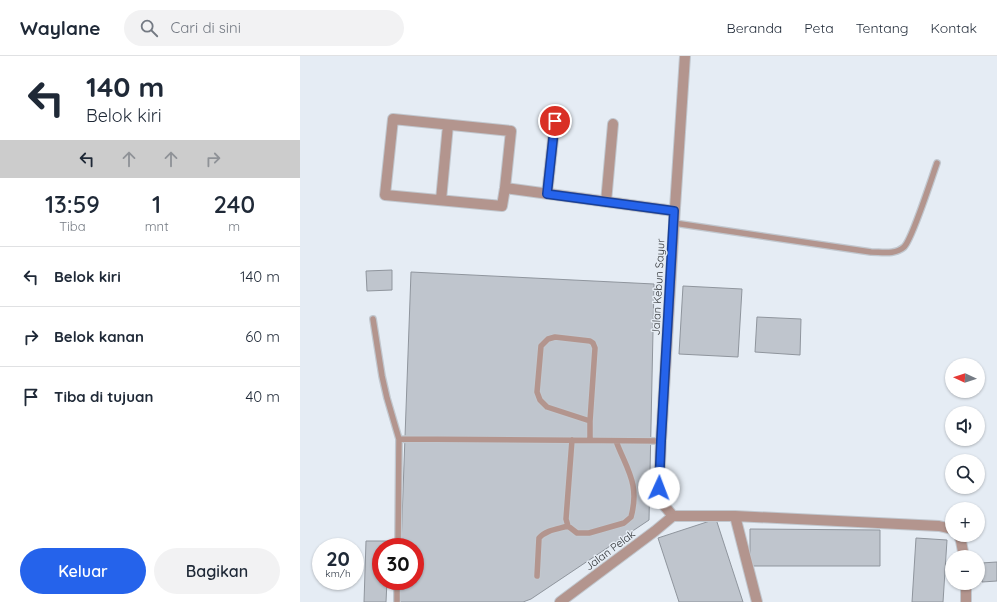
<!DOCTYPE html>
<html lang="id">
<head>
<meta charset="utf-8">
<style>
	:root { --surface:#fff; --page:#f2f2f3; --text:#1f2937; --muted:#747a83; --line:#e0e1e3; --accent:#2563eb }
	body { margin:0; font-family:Quicksand,sans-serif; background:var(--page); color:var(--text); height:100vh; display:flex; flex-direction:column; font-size:15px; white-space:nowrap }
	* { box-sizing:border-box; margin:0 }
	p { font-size:13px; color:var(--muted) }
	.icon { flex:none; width:22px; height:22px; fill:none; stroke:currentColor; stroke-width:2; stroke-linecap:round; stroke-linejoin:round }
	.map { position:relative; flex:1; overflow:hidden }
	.drawer { display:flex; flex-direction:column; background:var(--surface); width:300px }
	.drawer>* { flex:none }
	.hud { background:#fff; color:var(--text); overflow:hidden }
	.needle { width:26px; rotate:273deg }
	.controls { position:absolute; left:645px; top:302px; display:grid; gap:8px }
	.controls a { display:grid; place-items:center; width:40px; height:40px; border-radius:50%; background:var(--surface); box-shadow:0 1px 3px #0004; font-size:20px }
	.speed { position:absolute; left:12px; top:482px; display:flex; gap:8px; font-size:20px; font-weight:700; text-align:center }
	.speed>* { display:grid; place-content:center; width:52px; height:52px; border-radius:50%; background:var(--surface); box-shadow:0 1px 3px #0004; line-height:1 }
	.speed small { font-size:10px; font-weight:400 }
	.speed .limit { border:6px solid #d22; background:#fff; color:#111 }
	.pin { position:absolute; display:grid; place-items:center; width:34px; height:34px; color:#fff; margin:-17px; border:2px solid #fff; border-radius:50%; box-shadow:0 1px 4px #0007 }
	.me { position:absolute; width:44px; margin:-22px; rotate:2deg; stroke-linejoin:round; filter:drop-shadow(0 0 3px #0008) }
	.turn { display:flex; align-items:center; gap:14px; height:84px; padding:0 20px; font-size:18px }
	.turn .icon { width:52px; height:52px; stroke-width:2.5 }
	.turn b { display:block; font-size:28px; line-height:34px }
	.lanes { display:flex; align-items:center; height:38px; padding:0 20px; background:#0003; justify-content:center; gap:20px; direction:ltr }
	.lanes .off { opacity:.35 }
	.eta { display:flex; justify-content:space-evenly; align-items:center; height:68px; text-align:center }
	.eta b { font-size:24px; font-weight:600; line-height:28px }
	.cta { display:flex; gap:8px; margin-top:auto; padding:8px 20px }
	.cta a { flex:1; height:46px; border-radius:24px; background:var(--accent); color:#fff; font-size:16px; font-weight:600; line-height:46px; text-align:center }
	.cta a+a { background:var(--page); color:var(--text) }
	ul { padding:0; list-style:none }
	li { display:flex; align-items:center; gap:12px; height:60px; padding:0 20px; border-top:1px solid var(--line) }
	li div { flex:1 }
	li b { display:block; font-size:15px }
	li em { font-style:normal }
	header { display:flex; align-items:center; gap:24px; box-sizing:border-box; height:56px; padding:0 20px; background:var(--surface); border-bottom:1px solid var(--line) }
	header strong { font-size:19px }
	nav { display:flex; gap:22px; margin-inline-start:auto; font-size:14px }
	.search { width:280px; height:36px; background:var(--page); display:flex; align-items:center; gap:10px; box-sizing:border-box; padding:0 14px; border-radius:22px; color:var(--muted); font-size:15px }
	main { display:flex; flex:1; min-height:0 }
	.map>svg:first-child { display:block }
</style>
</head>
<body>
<header>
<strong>Waylane</strong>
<div class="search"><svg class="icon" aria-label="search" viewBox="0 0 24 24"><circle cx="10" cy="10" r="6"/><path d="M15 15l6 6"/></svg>Cari di sini</div>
<nav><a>Beranda</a><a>Peta</a><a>Tentang</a><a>Kontak</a></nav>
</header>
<main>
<section class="drawer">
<div class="hud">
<div class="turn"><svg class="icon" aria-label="left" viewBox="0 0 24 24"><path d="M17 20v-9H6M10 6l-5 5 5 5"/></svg><div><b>140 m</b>Belok kiri</div></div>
<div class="lanes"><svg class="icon" aria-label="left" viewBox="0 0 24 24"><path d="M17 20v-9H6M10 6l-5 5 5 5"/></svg><svg class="icon off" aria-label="ahead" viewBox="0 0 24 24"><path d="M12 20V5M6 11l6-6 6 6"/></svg><svg class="icon off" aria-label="ahead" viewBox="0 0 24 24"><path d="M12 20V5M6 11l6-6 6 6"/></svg><svg class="icon off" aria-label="right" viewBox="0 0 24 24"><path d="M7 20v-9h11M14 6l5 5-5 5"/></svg></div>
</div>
<div class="eta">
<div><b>13:59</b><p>Tiba</p></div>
<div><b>1</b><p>mnt</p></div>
<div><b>240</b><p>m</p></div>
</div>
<ul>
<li><svg class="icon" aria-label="left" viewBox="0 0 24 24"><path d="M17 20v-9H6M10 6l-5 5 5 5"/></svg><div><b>Belok kiri</b></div><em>140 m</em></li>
<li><svg class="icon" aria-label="right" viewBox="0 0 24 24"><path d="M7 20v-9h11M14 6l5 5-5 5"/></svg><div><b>Belok kanan</b></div><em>60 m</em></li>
<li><svg class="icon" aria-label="arrive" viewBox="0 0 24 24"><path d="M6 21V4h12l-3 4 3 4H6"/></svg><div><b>Tiba di tujuan</b></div><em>40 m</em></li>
</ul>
<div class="cta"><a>Keluar</a><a>Bagikan</a></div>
</section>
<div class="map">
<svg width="697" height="546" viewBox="0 0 697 546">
	<rect width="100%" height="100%" fill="#e5ecf4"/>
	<path fill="#bfc5cd" stroke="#8f959d" d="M92 214V234L67 235 66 215Z
		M111 216 354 228 349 464 231 543 223 546H99L100 525H115V491H101Z
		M383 230 442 233 438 301 379 298Z
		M457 261 501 263 500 299 455 296Z
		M416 463 443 546H379L358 482Z
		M450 473 580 474V510H450Z
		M616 482 647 484 643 546H612Z
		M66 485H88V491H81V525H87L86 546H64Z
		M697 506V525L682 526 681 507Z"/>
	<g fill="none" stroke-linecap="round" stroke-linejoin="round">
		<defs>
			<path id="service" d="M374 167 571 196C582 196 595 199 604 191 612 184 632 121 637 107
				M73 263 82 320 87 342 99 383 98 491
				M290 365 247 351 240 344 237 336 241 290 248 283 255 281 290 285 293 287 295 292 290 365V384
				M99 383 361 385
				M272 384 266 463 268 470 277 477H289L324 467 331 461C340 428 327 414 316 385
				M237 520 239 482C246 474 258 473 268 470
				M97 546V525"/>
			<path id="minor" d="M93 63 211 75 205 132 202 150 85 139Z
				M205 132 374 155
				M247 138 255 65
				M141 144 148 69
				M306 146 313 68
				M373 460 362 447 359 432 361 385 374 167 385 0
				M373 460H435L639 470 652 473
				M435 460 457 546
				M659 479 661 485 664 501
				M666 527V546
				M260 546 355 475 373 460"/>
		</defs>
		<use href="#service" stroke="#c1c7ce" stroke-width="8"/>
		<use href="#minor" stroke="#c1c7ce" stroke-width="12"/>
		<use href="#service" stroke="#b3958e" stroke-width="5.5"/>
		<use href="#minor" stroke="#b3958e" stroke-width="10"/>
	</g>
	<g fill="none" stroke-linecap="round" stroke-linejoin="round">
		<defs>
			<path id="route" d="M255 65 247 138 374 155 361 385 359 432"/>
		</defs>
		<use href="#route" stroke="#184099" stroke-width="10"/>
		<use href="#route" stroke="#2563eb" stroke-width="7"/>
	</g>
	<g text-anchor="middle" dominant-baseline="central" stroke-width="3" stroke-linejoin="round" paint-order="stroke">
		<g font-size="11" fill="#313437" stroke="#e5ecf4">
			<text transform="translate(358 231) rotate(-87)">Jalan Kebun Sayur</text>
			<text transform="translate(310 494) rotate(-37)">Jalan Pelak</text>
		</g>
	</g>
</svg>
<div class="controls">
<a><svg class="needle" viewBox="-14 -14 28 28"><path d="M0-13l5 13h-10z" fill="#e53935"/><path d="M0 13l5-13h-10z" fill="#747a83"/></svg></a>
<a><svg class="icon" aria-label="sound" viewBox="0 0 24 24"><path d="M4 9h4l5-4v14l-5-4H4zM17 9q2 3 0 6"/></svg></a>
<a><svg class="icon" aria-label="search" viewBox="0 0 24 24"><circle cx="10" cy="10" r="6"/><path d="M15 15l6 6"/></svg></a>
<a>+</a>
<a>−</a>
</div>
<div class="speed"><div>20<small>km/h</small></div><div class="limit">30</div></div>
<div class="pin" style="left:255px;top:65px;background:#d93025"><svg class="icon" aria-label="arrive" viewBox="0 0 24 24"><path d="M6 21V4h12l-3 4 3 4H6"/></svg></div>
<svg class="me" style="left:359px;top:432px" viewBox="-20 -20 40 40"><circle r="19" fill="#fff"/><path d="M0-13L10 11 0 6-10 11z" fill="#2563eb"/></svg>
</div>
</main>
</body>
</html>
